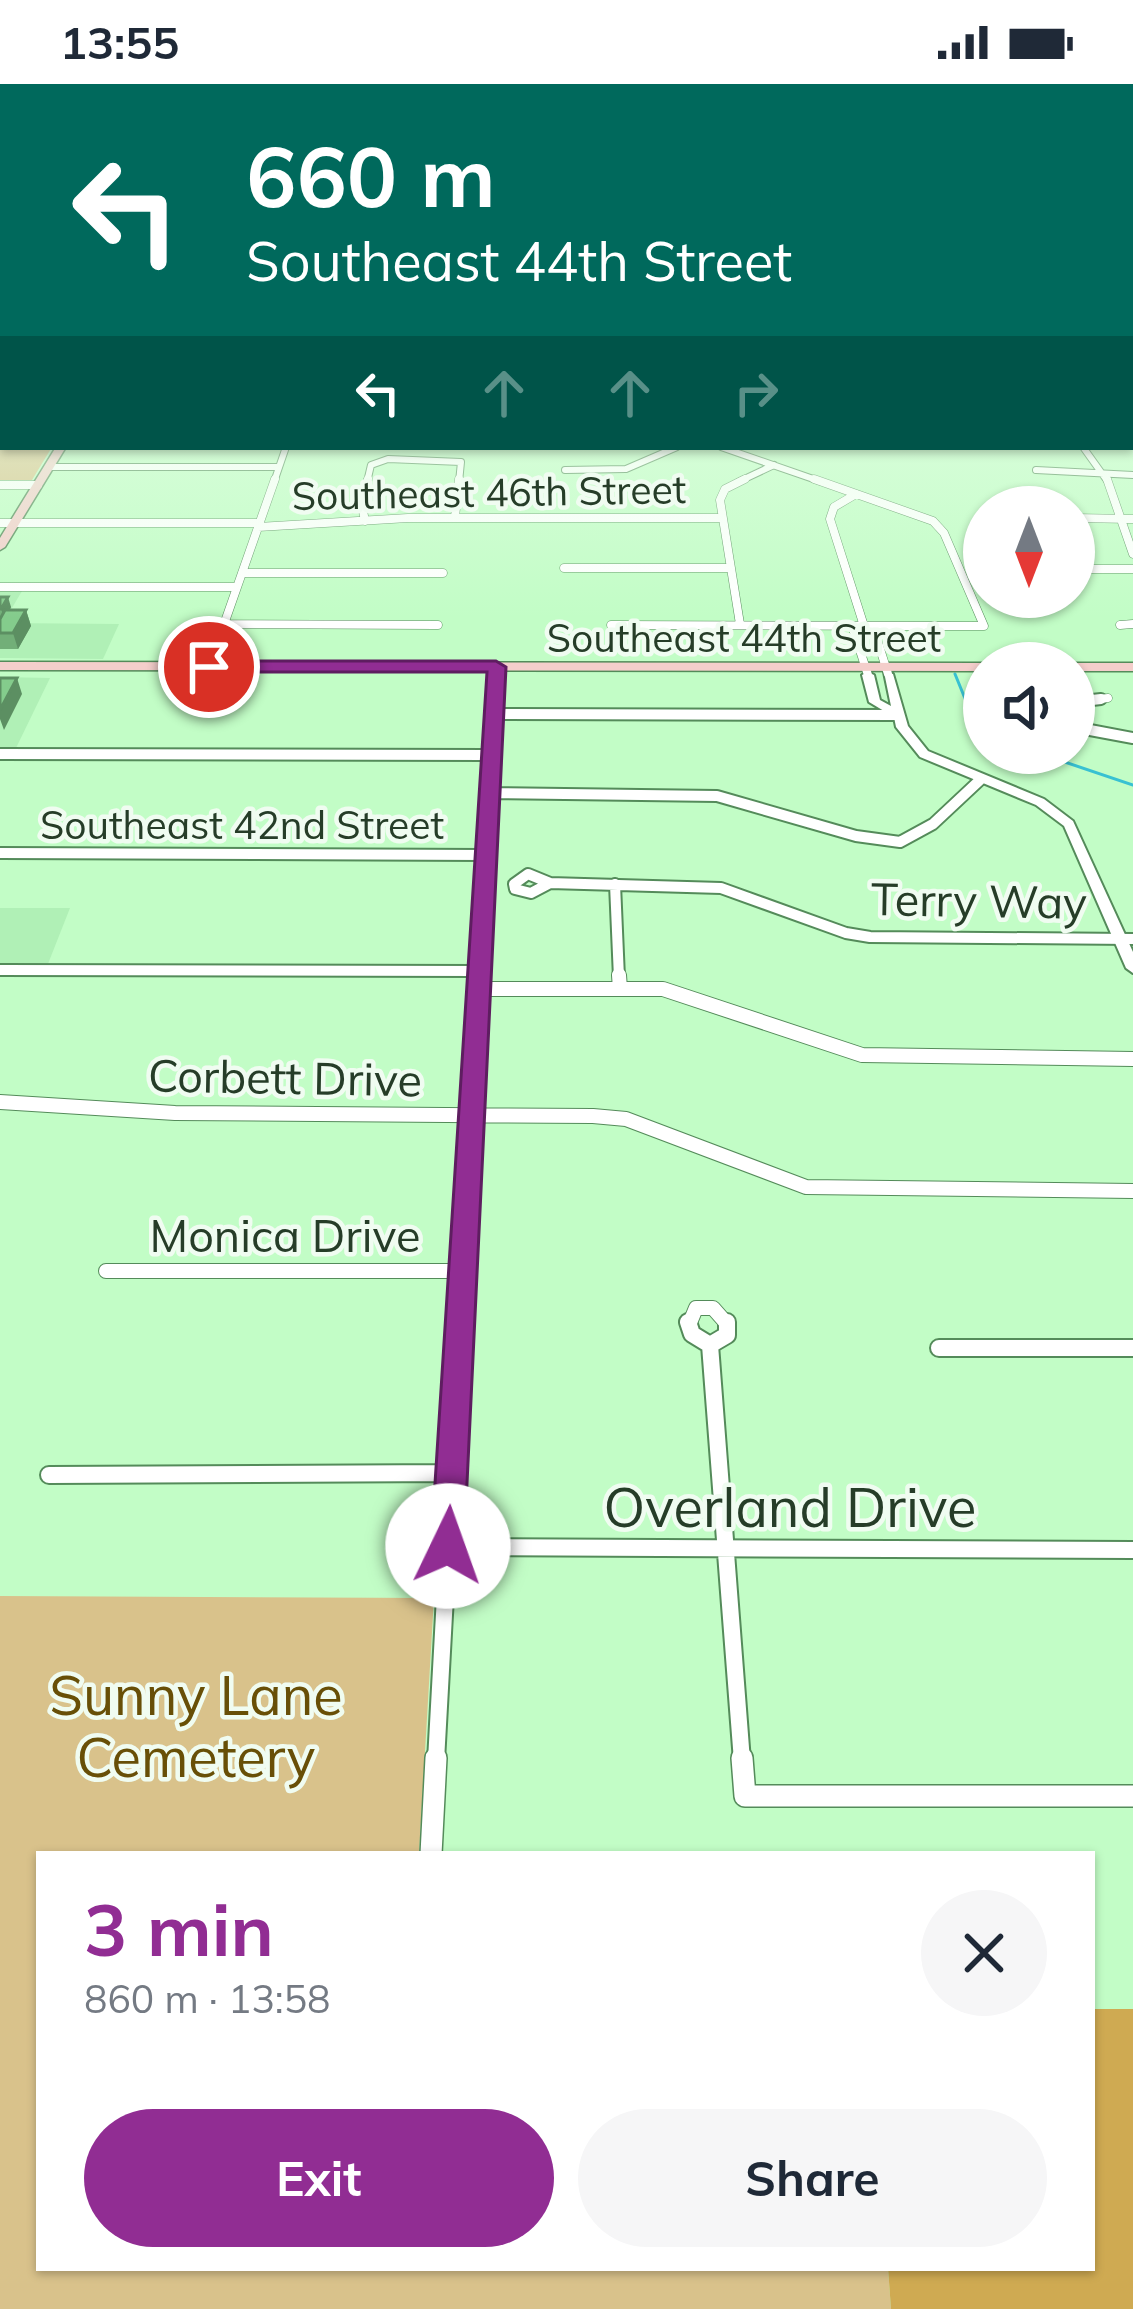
<!DOCTYPE html>
<html lang="en">
<head>
<meta charset="utf-8">
<style>
	:root { --surface:#fff; --page:#f6f6f7; --text:#1f2937; --muted:#747a83; --accent:#912d93 }
	body { margin:0; font-family:Mulish,sans-serif; background:var(--page); color:var(--text); height:100vh; display:flex; flex-direction:column; font-size:45px; white-space:nowrap }
	* { box-sizing:border-box; margin:0 }
	p { font-size:39px; color:var(--muted) }
	.icon { flex:none; width:66px; height:66px; fill:none; stroke:currentColor; stroke-width:2; stroke-linecap:round; stroke-linejoin:round }
	.map { position:relative; flex:1; overflow:hidden }
	.panel { position:absolute; left:36px; top:1767px; width:1059px; height:420px; display:flex; flex-direction:column; background:var(--surface); border-radius:0px; box-shadow:0 3px 9px #0004 }
	.panel>* { flex:none }
	.banner { position:absolute; left:0px; top:0px; width:1134px; height:366px; box-shadow:0 3px 9px #0004; background:#00695c; color:#fff; overflow:hidden }
	.needle { width:78px; rotate:180deg }
	.fabs { position:absolute; left:963px; top:402px; display:grid; gap:24px }
	.fabs a { display:grid; place-items:center; width:132px; height:132px; border-radius:50%; background:var(--surface); box-shadow:0 3px 9px #0004; font-size:60px }
	.pin { position:absolute; display:grid; place-items:center; width:102px; height:102px; color:#fff; margin:-51px; border:6px solid #fff; border-radius:50%; box-shadow:0 3px 12px #0007 }
	.me { position:absolute; width:132px; margin:-66px; rotate:3deg; stroke-linejoin:round; filter:drop-shadow(0 0 9px #0008) }
	.turn { display:flex; align-items:center; gap:42px; height:252px; padding:0 48px; font-size:54px }
	.turn .icon { width:156px; height:156px; stroke-width:2.5 }
	.turn b { display:block; font-size:84px; line-height:102px }
	.lanes { display:flex; align-items:center; height:114px; padding:0 48px; background:#0003; justify-content:center; gap:60px; direction:ltr }
	.lanes .off { opacity:.35 }
	.round { display:grid; place-items:center; flex:none; width:126px; height:126px; border-radius:63px; background:var(--page) }
	.summary { display:flex; align-items:center; justify-content:space-between; height:204px; padding:0 48px }
	h1 { font-size:72px; font-weight:700; line-height:90px; color:var(--accent) }
	.primary-button { display:flex; gap:24px; margin-top:auto; padding:24px 48px }
	.primary-button a { flex:1; height:138px; border-radius:72px; background:var(--accent); color:#fff; font-size:48px; font-weight:700; line-height:138px; text-align:center }
	.primary-button a+a { background:var(--page); color:var(--text) }
	.status { display:flex; justify-content:space-between; align-items:center; height:84px; padding:0 60px; background:var(--surface); direction:ltr }
	.status svg { height:33px; fill:currentColor }
	.map>svg:first-child { display:block }
</style>
</head>
<body>
<div class="status"><b>13:55</b><svg viewBox="0 0 49 12"><path d="M0 12V9h3v3zM5 12V6h3v6zM10 12V3h3v9zM15 12V0h3v12zM26 1h20v11H26zM47 4h2v5h-2z"/></svg></div>
<div class="map">
<svg width="1133" height="2225" viewBox="0 0 1133 2225">
	<rect width="100%" height="100%" fill="#c2fdc6"/>
	<path fill="#b0f0b6" d="M0 506 22 507 3 539 119 540 103 575 0 574Z
		M0 593 50 594 16 664H0Z
		M0 824H70L44 890 0 891Z"/>
	<path fill="#d9c28b" d="M0 357 3 363H52L32 396H0Z
		M0 1512 434 1514 419 1770H39V2184H888L891 2225H0Z"/>
	<path fill="#cfaa52" d="M1092 1925H1133V2225H891L888 2184H1092Z"/>
	<g fill="none" stroke-linecap="round" stroke-linejoin="round">
		<path stroke="#38c1d2" stroke-width="3" d="M955 590 977 644 984 650
			M1038 669 1133 701"/>
		<defs>
			<path id="minor-far5" d="M0 237 3 233
				M721 363 822 398
				M1083 363 1108 398
				M49 383H279
				M565 386 626 385 677 363
				M1036 386 1133 391
				M274 398 286 363
				M367 398 371 381 388 375 461 378 459 398
				M738 398 774 381"/>
			<path id="minor-far4" d="M1107 395 1133 470
				M0 401H38
				M856 410 834 423 830 435 864 542 875 549 888 590
				M455 433 459 395
				M1074 434 1133 435
				M365 437 362 422 368 395
				M0 439H259
				M258 443 408 434H721
				M564 484H731
				M1087 485H1133
				M242 489H443
				M0 503H235
				M223 540 438 541
				M740 540 720 416 725 405 745 395
				M611 541 984 542 944 449 933 437 814 395
				M1120 541 1133 540
				M864 542 854 548 868 591
				M209 583 275 395
				M494 618 496 583
				M1076 618 1108 614"/>
			<path id="minor-far3" d="M1074 618 1101 615
				M491 630 899 631
				M1074 643 1133 654
				M0 670 488 671
				M488 709 717 712 856 752 900 758 933 740 980 696
				M0 769 484 771
				M528 790 550 799 531 809 515 805 514 800Z
				M550 799 721 804 846 849 870 853 1133 855
				M615 800 619 894
				M0 886 479 887
				M479 894 494 615"/>
			<path id="minor-far2" d="M619 891 620 905
				M479 905H663L862 971 1133 975
				M0 1018 175 1029 593 1032 626 1035 806 1103 1133 1107
				M106 1187H465
				M460 1241 479 891
				M689 1241 696 1224H713L728 1241"/>
			<path id="minor-far1" d="M688 1238 692 1250 710 1261
				M710 1261 742 1677
				M710 1261 727 1251V1238
				M939 1264H1133
				M49 1391 452 1389
				M447 1463 1133 1466
				M436 1677 460 1238"/>
			<path id="minor" d="M742 1674 745 1712H1133
				M431 1770 436 1674"/>
			<path id="tertiary" d="M884 588 893 590 908 642 928 667 1044 715 1073 737 1133 868V889L1126 884 1064 742 1036 721 920 673 896 643 894 633 869 618 862 591 868 588 874 591 880 616 891 622Z"/>
			<path id="secondary" d="M56 363H66L5 463 0 466V454Z
				M0 578 984 579V587L0 586Z
				M1074 579H1133V587H1074Z"/>
		</defs>
		<use href="#minor-far5" stroke="#548b5a" stroke-width="8"/>
		<use href="#minor-far4" stroke="#548b5a" stroke-width="9"/>
		<use href="#minor-far3" stroke="#548b5a" stroke-width="14"/>
		<use href="#minor-far2" stroke="#548b5a" stroke-width="16"/>
		<use href="#minor-far1" stroke="#548b5a" stroke-width="20"/>
		<use href="#minor" stroke="#548b5a" stroke-width="24"/>
		<use href="#tertiary" stroke="#548b5a" stroke-width="4"/>
		<use href="#secondary" stroke="#548b5a" stroke-width="3"/>
		<use href="#minor-far5" stroke="#fff" stroke-width="6"/>
		<use href="#minor-far4" stroke="#fff" stroke-width="8"/>
		<use href="#minor-far3" stroke="#fff" stroke-width="10"/>
		<use href="#minor-far2" stroke="#fff" stroke-width="14"/>
		<use href="#minor-far1" stroke="#fff" stroke-width="16"/>
		<use href="#minor" stroke="#fff" stroke-width="21"/>
		<use href="#tertiary" fill="#fff" fill-rule="evenodd"/>
		<use href="#secondary" fill="#f4cecb" fill-rule="evenodd"/>
	</g>
	<path fill="#72af78" d="M0 513 11 523 10 526H26L31 542 18 565H0Z"/>
	<path fill="#5c8f62" d="M8 513 11 523 5 536 1 525Z
		M26 526 31 542 18 565 13 549Z
		M17 594 22 610 4 646 0 635V626Z"/>
	<path fill="#84cc8c" stroke="#5c8f62" stroke-width="3" d="M0 513H8L1 525H0Z
		M5 526H26L13 549H0V535Z
		M0 594H17L0 626Z"/>
	<linearGradient id="sky" x2="0" y2="1"><stop stop-color="#61b9df"/><stop offset="0.42" stop-color="#e4fee5"/><stop offset="1" stop-color="#e4fee5" stop-opacity="0"/></linearGradient>
	<rect width="1133" height="534" fill="url(#sky)"/>
	<path fill="#912d93" stroke="#5e1d60" stroke-width="3" d="M496 577 506 583 464 1462 459 1474 448 1478 436 1474 431 1462 487 588H209L200 583 209 577Z"/>
	<g text-anchor="middle" dominant-baseline="central" stroke-width="9" stroke-linejoin="round" paint-order="stroke">
		<g font-size="39" fill="#263d28" stroke="#f0fcf1">
			<text transform="translate(489 408) rotate(-1)">Southeast 46th Street</text>
			<text x="744" y="553">Southeast 44th Street</text>
			<text x="242" y="740">Southeast 42nd Street</text>
		</g>
		<g font-size="45" fill="#263d28" stroke="#f0fcf1">
			<text transform="translate(979 816) rotate(1)">Terry Way</text>
			<text transform="translate(285 993) rotate(1)">Corbett Drive</text>
			<text x="285" y="1151">Monica Drive</text>
		</g>
		<g font-size="54" fill="#263d28" stroke="#f0fcf1">
			<text x="790" y="1423">Overland Drive</text>
		</g>
		<g font-size="54" fill="#684f07" stroke="#f0fcf1">
			<text x="196" y="1611">Sunny Lane<tspan x="196" dy="62">Cemetery</tspan></text>
		</g>
	</g>
</svg>
<div class="fabs">
<a><svg class="needle" viewBox="-14 -14 28 28"><path d="M0-13l5 13h-10z" fill="#e53935"/><path d="M0 13l5-13h-10z" fill="#747a83"/></svg></a>
<a><svg class="icon" aria-label="sound" viewBox="0 0 24 24"><path d="M4 9h4l5-4v14l-5-4H4zM17 9q2 3 0 6"/></svg></a>
</div>
<div class="pin" style="left:209px;top:583px;background:#d93025"><svg class="icon" aria-label="arrive" viewBox="0 0 24 24"><path d="M6 21V4h12l-3 4 3 4H6"/></svg></div>
<svg class="me" style="left:448px;top:1462px" viewBox="-20 -20 40 40"><circle r="19" fill="#fff"/><path d="M0-13L10 11 0 6-10 11z" fill="#912d93"/></svg>
<div class="banner">
<div class="turn"><svg class="icon" aria-label="left" viewBox="0 0 24 24"><path d="M17 20v-9H6M10 6l-5 5 5 5"/></svg><div><b>660 m</b>Southeast 44th Street</div></div>
<div class="lanes"><svg class="icon" aria-label="left" viewBox="0 0 24 24"><path d="M17 20v-9H6M10 6l-5 5 5 5"/></svg><svg class="icon off" aria-label="ahead" viewBox="0 0 24 24"><path d="M12 20V5M6 11l6-6 6 6"/></svg><svg class="icon off" aria-label="ahead" viewBox="0 0 24 24"><path d="M12 20V5M6 11l6-6 6 6"/></svg><svg class="icon off" aria-label="right" viewBox="0 0 24 24"><path d="M7 20v-9h11M14 6l5 5-5 5"/></svg></div>
</div>
<section class="panel">
<div class="summary"><div><h1>3 min</h1><p>860 m · 13:58</p></div><a class="round"><svg class="icon" aria-label="close" viewBox="0 0 24 24"><path d="M6 6l12 12M18 6L6 18"/></svg></a></div>
<div class="primary-button"><a>Exit</a><a>Share</a></div>
</section>
</div>
</body>
</html>
